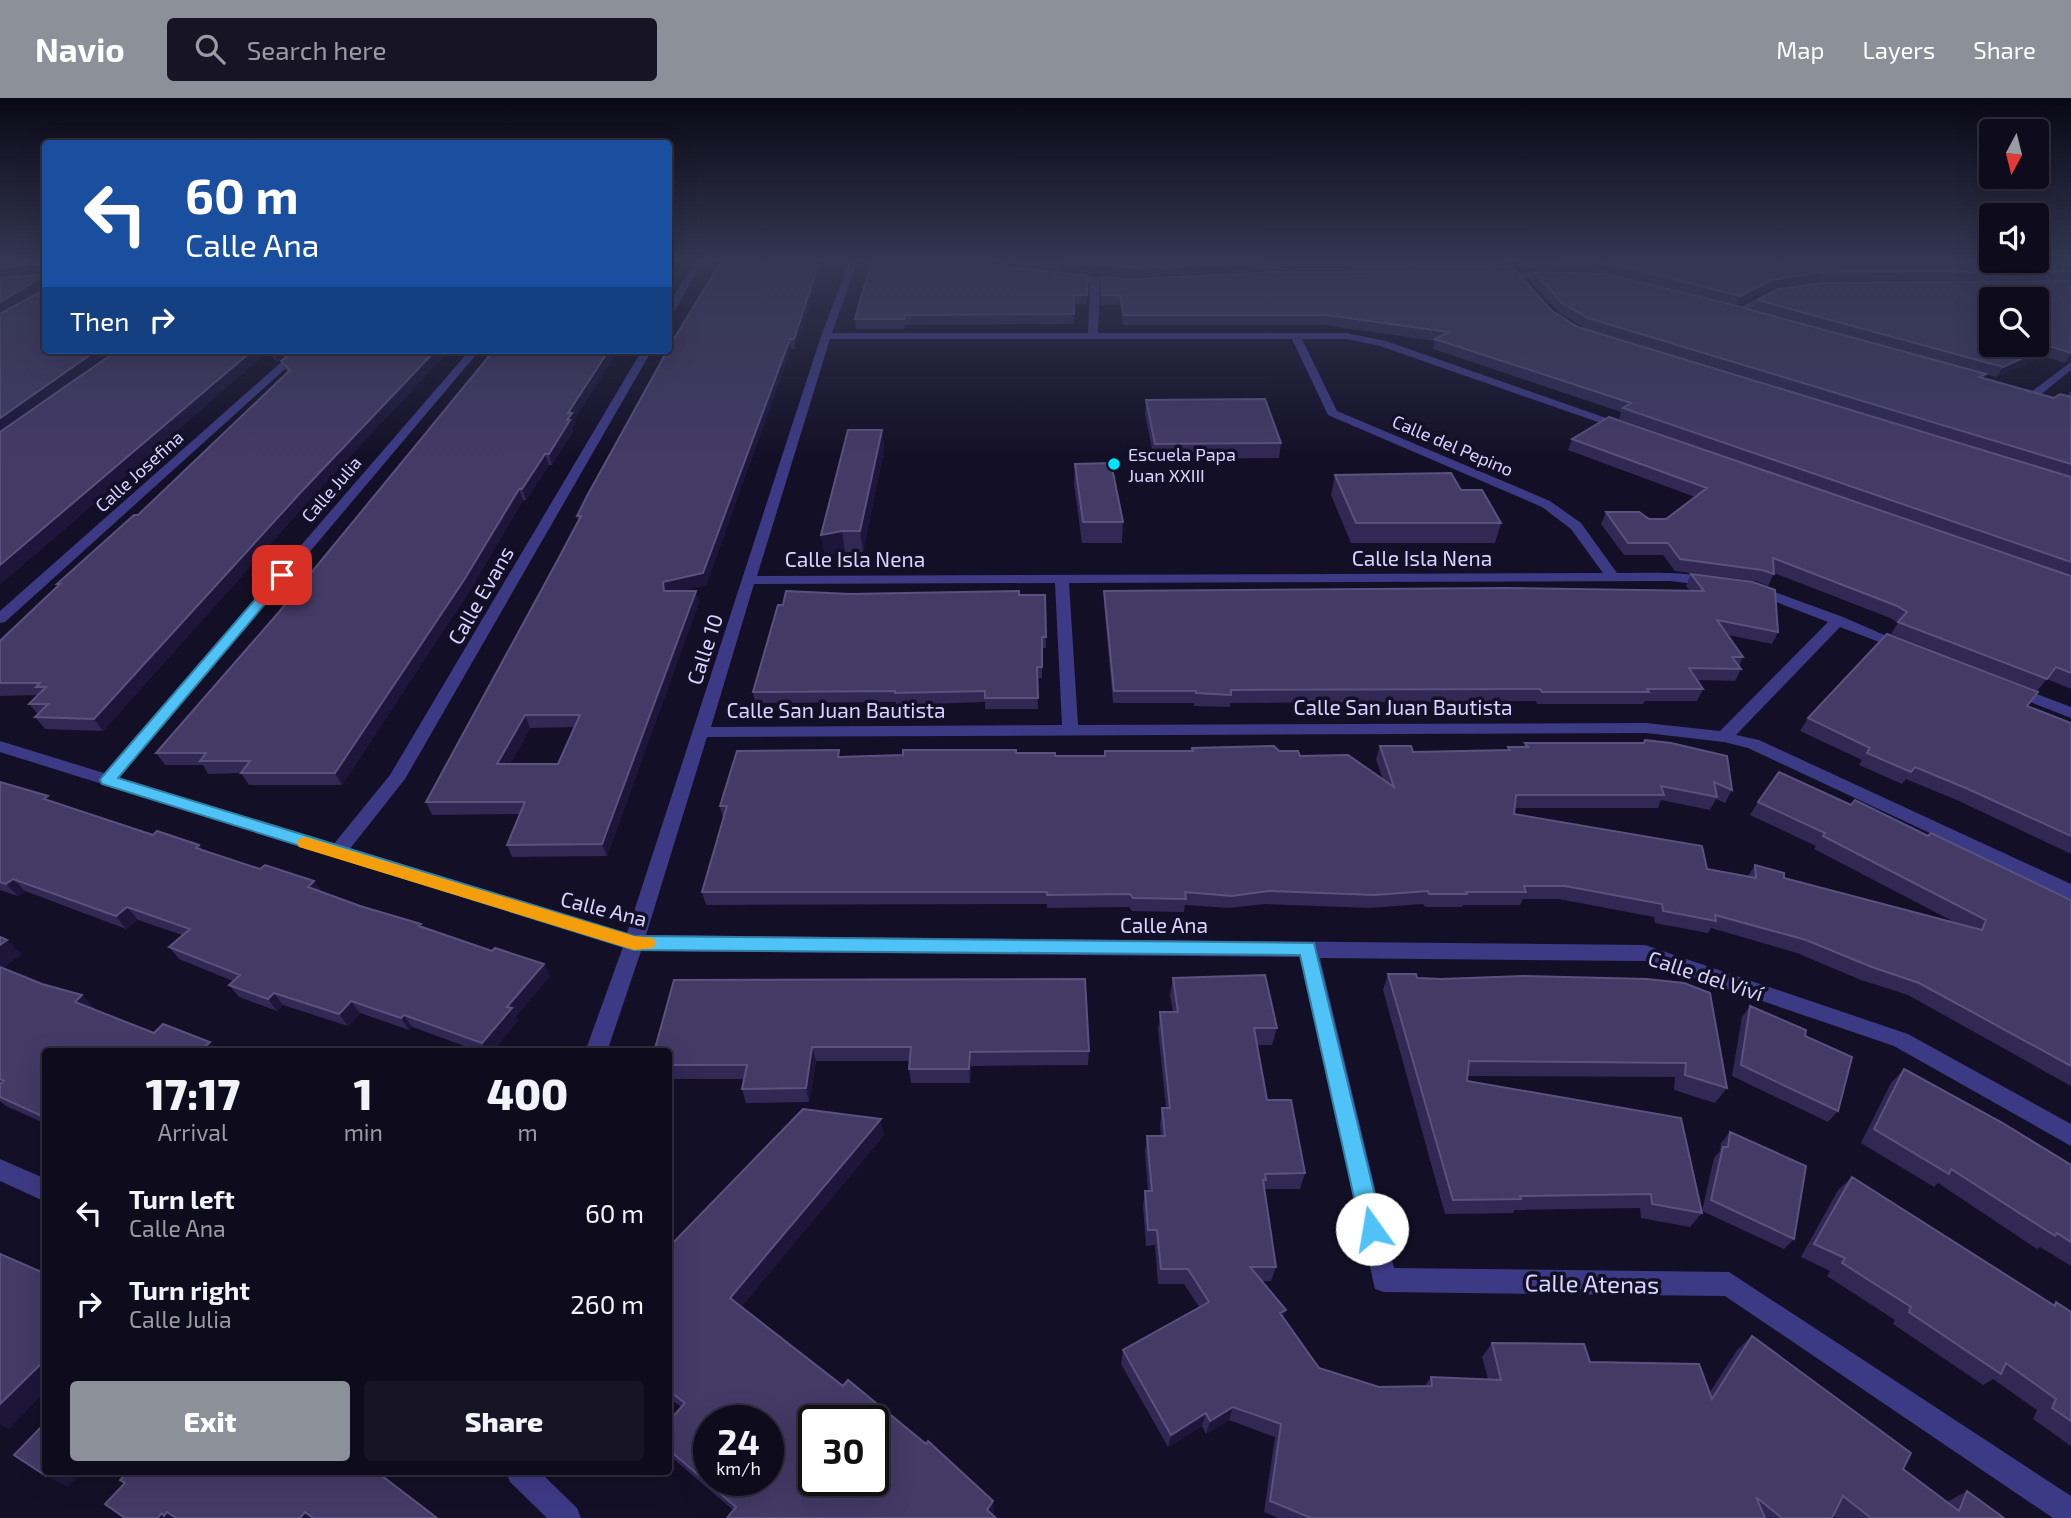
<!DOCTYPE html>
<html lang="en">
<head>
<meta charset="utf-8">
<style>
	:root { --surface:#0e0b1c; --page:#171425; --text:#f1f3f6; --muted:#9b9ba3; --line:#2e2b3b; --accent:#8c9099 }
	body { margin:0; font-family:"Exo 2",sans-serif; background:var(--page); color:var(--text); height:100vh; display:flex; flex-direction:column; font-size:26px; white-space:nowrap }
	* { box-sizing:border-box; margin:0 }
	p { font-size:23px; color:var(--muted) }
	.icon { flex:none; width:38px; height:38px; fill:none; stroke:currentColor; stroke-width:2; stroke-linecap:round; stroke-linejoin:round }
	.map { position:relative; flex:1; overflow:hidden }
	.side { position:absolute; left:42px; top:950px; width:630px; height:427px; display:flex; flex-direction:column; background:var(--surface); border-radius:7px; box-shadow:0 7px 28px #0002,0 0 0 2px var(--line) }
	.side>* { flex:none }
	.guide { position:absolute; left:42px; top:42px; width:630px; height:214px; border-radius:7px; box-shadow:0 7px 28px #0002,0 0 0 2px var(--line); background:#1a4fa0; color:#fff; overflow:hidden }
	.needle { width:46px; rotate:187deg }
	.buttons { position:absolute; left:1979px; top:21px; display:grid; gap:14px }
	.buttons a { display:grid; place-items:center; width:70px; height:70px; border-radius:7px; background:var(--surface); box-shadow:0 7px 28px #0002,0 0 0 2px var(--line); font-size:35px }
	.speed { position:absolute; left:693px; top:1307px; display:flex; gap:14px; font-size:35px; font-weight:700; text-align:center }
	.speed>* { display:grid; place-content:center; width:91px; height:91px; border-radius:50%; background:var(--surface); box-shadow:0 7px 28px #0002,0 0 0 2px var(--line); line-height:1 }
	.speed small { font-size:18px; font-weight:400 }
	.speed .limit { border:4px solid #111; border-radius:10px; background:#fff; color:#111 }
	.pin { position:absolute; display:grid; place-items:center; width:60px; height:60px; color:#fff; margin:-30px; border-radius:14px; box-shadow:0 4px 10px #0006 }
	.me { position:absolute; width:77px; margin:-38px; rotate:347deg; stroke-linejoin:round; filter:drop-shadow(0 0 5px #0008) }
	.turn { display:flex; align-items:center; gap:24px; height:147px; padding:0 28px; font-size:32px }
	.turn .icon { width:91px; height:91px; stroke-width:2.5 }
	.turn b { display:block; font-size:49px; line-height:60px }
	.then { display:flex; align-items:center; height:66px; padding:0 28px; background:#0003; gap:14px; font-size:26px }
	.eta { display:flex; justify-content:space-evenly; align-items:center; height:119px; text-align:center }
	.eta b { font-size:42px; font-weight:800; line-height:49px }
	.button { display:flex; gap:14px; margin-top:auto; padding:14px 28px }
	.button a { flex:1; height:80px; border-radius:7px; background:var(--accent); color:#fff; font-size:28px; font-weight:800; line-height:80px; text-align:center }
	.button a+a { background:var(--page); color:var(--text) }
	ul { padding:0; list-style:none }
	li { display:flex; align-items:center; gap:21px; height:91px; padding:0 28px }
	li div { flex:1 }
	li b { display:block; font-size:26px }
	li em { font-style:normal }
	header { display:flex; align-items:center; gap:42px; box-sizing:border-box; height:98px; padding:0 35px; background:var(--accent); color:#fff }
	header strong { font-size:33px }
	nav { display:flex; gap:38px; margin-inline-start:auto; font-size:24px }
	.search { width:490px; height:63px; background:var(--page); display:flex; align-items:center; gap:18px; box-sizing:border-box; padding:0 24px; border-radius:7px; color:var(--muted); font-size:26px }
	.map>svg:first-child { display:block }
</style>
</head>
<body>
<header>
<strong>Navio</strong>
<div class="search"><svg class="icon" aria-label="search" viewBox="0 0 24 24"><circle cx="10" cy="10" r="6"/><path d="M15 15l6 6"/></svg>Search here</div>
<nav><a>Map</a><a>Layers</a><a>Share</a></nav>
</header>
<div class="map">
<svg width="2071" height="1420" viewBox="0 0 2071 1420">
	<rect width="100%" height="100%" fill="#130f26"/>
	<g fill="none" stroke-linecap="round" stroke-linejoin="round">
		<path fill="#3d3a85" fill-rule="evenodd" d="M696 162H704L673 216 668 219V207Z
			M850 162H858L832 235H1088L1090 184 1060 179 1065 176 1124 181 1127 182V186L1100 185 1098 235H1346L1386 243 1629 328V332H1621L1380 248 1346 241H1302L1337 313 1550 403 1581 425 1617 475C1638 475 1703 472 1717 484L1710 488 1670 483 1069 485 1078 627 1646 625 1720 633 1828 524 1750 494 1748 491 1755 487 1843 519 1912 549 1910 552H1900L1840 529 1736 637 1759 642 2071 786V801L1748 650 1724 644 1646 635 707 639 646 837 1645 847 1908 936 2071 1026V1048L1894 948 1645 863 1320 860 1394 1170 1729 1174 2071 1398V1420H2053L1725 1198 1384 1194 1375 1191 1300 859 641 853 607 954H585L623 849 0 654V643L104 675 470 252H480L119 680 333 747 390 677 642 252H652L405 681 349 752 627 835 821 238ZM830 241H1292L1328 317 1542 409 1571 431 1603 475 757 478ZM1055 485 1062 627 711 629 754 486Z
			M1499 174 1555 175 1560 178 1555 181 1496 179V175Z
			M1775 193 1783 195 1740 215 1732 213Z
			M295 252H306L5 524 0 525V513Z
			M2071 264V272L2039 298H2031V294Z
			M2013 587 2071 609V620L2007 595 2005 592 2007 589Z
			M0 1061 46 1081V1104L0 1083Z
			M506 1374H540L577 1410 581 1420H547L510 1384Z"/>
	</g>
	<path fill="#312854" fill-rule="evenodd" d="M46 162 73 283 118 252H291L277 264 268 253 52 442 0 486V180L41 177 42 176 0 179Z
		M722 162H825L795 251H791L706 487 680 493 699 504 607 758 512 759 507 747 520 716 432 717 426 704 555 467 578 423 577 418ZM574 629 558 666H510L530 630Z
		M970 162H1507L1504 171 1278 172 1133 179Z
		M1512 162H2071V182L1817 183 1768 191 1736 207 1605 174 1521 171Z
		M1534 174 1942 264 1753 211 1757 202 2071 183V262L2065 265 2044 258 1996 279 1986 276 1983 281 2054 300 2067 298 2071 292V591L2047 581 2037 593 1891 536 1898 525 1890 520 1774 475 1768 488 1756 483 1675 473 1663 457H1624L1601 426 1606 414 1649 421H1666L1695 399 1568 352 1572 341 1997 453 1619 321 1621 314 1433 251 1435 243 1324 227H1123L1120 207H1101L1102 179 1552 213 1578 229 2049 373 1585 230 1559 215 1531 183Z
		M1088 178 1086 206H1074V226L905 227 904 231H856L855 221Z
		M294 252 307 405 103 633 45 631 35 619 38 616 29 606 38 597 0 598V543L58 487 57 486 138 417 287 275 281 263Z
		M604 274 574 322 575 326 572 330 573 333 552 367H549L526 402H523L469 494 342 687H249L241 675 208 676 203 667H165L156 655 279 514Z
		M1146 302 1281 345 1279 360 1154 361 1145 316Z
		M882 332 884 352 863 454H845L825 459 821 437Z
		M1075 366 1123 424 1122 445H1082L1074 386Z
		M1335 377 1461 392 1501 425 1495 445H1351L1331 397Z
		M1691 476 1778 534 1772 546 1728 537 1743 559 1739 568 1741 571 1735 583 1697 582 1703 591 1697 603H1645L1643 606H1537L1536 603 1230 605V609L1194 608V605H1113L1104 504V493H1690L1686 488Z
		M850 496 1045 497 1046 550H1042V580H1037L1038 611H985V604L896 607V604L755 605 753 594 783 507Z
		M2027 608 2071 625V756L1959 703 1906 681 1902 686 1859 667 1862 662 1800 633 1808 620Z
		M1525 645H1644L1732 692 1725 705 1716 701 1710 712 1661 702 1658 710H1515L1514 716 1707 771 1748 778 1755 767 1784 780 1960 827 1814 751 1816 748 1750 717 1758 704 1851 707 1928 738 2071 802V988L1908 897 1861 882 1797 855 1711 830 1708 835 1655 825 1654 819 1559 801H1523L1520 807H1463L1462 809H1425L1423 806 1370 810 1265 806 1229 810 1185 807 1184 814 1132 813 1129 809 1047 810V806L706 807 702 794 723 721 720 708 841 659 1016 655 1055 658H1105V653H1191L1192 650 1279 653 1383 682 1376 661 1380 648 1413 654 1507 652 1508 649H1524Z
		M0 684 53 704 153 737 199 747 202 752 260 771 314 783 321 793 423 830 550 878 516 918 518 923 492 954H481L412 929 409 932 360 915 348 928 283 907 277 913 239 899 229 887 233 883 179 861 169 849 182 837 138 822 126 831 25 793 18 798 0 792Z
		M0 839 21 856 3 870 42 886 82 897 96 912 154 935 210 944 46 954V1026L6 1008 0 1003Z
		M1388 876 1417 880 1684 885 1727 990 1715 1005 1674 992 1675 979 1468 978 1467 983 1702 1115 1690 1129 1641 1120 1640 1110 1515 1112 1513 1115 1445 1116 1383 892Z
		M1173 880 1277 930 1272 947H1257L1267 1002 1305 1075 1300 1091H1264L1276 1169 1271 1183H1262L1283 1220 1319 1270 1379 1289 1425 1288 1431 1279 1488 1281 1482 1259 1492 1245 1590 1264 1710 1294 1737 1252 1752 1238 1903 1371 1947 1404 1967 1393 2004 1420H1836L1833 1417 1832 1420H1278L1264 1414 1275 1339 1229 1322 1206 1336 1202 1328 1168 1349 1121 1266 1123 1252 1199 1209 1184 1186H1158L1155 1147 1146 1148 1143 1108 1145 1093H1148L1145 1054 1147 1038H1161L1160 1027 1162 1010H1166L1158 931 1160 914H1173L1170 897Z
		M674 882 1089 953 1088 967 971 968 970 985H911L909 971 910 963H816L809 1004 746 1005 742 991 744 981H668V954Z
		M1750 908 1805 938 1838 1013 1828 1024 1732 978 1742 919Z
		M1904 971 2071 1067V1168L2040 1149 2037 1151 1938 1085 1934 1089 1861 1045 1891 985Z
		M1730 1034 1794 1141 1784 1151 1702 1113 1714 1060 1720 1053 1721 1045Z
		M884 1037 741 1209 994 1415 993 1417 733 1412 668 1356V1324L681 1309 668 1299V1150Z
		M1852 1079 2053 1207 2056 1204 2071 1214V1348L2033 1321 2037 1312 1993 1281 1983 1287 1893 1226 1895 1222 1827 1178 1830 1173 1801 1159 1838 1092Z"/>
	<path fill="#1d163a" d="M671 162H679L668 178V166Z
		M820 162H825L795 251 794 241Z
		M40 166 46 175 0 179V169Z
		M1821 174 1817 183 1768 191 1736 207 1740 198 1772 182Z
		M39 181 45 191 0 217V204Z
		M790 241 791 251 706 487 666 496 664 493 663 484Z
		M2050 248 2044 258 1996 279 2003 269Z
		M97 252H116L0 336V320Z
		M253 252H267L268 253 52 442 0 486V467Z
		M275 252H291L277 264 273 254Z
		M436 252H450L307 405 103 633 94 621 302 393Z
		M609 252H619L574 322 575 326 572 330 573 333 552 367 549 356 567 322 568 315Z
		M2071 256V262L2065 265Z
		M882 332 884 352 863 454 860 433Z
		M545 356 549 367 526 402 522 391Z
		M519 391 523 402 469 494 342 687 335 675Z
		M842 433 845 454 825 459 821 437Z
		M696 493 699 504 607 758 602 746Z
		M525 617 530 630 503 678 497 666Z
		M13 781 25 793 18 798 6 786Z
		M314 783 322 796 308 789Z
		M127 809 138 822 126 831 116 818Z
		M7 842 21 856 0 873V847Z
		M544 866 550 878 516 918 518 923 492 954H488L482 945 507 909Z
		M274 895 283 907 277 913 268 901Z
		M82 897 96 912 75 904Z
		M351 903 360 915 348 928 339 916Z
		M404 917 412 929 409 932 401 920Z
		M210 944 218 954H199Z
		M812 949 816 963 809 1004 806 990Z
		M970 954 971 968 970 985 969 971Z
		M881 1021 884 1037 736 1215 730 1200Z
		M1286 1212 1281 1227 1280 1215Z
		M46 1261V1293L9 1331 0 1326V1306Z
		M1233 1309 1229 1322 1206 1336 1210 1323Z
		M1206 1315 1202 1328 1168 1349 1171 1337Z
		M49 1374H82L68 1389 46 1378Z
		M993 1403 994 1415 991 1420 987 1412Z
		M167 1414 178 1420H157L162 1415Z
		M305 1414 314 1420H300Z"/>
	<path fill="#433a66" stroke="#5a527e" stroke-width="2" fill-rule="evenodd" d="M0 162H46V252H97L0 320V216L42 193 43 182 39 181 0 204V180L41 177 43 175 40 166 0 169Z
		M722 162H820L794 241H790L703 475 663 484 664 493H696L602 746 507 747 525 704H426L555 467 581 418H577L587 398 672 244ZM525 617H580L558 666H497Z
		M872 162H954L1088 178 1087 197H1074V216L905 217 904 221H855Z
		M1056 162H1507L1279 163 1134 170Z
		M1523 162H2071V173L1821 174 1772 182 1740 198 1608 165Z
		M1516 173 1552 213 1578 229 2071 379V464L1623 310 1631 305 1435 241 1449 234 1326 217H1124L1120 197H1102V179L1134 181 1279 174Z
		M1534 174 1607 176 1737 208 1986 276 1979 279 2054 300 2060 296 2071 299V366L1588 220 1562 205Z
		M2071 183V255L2050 248 2003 269 1757 202 1778 191 1822 185ZM1992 201H2037V247H1992Z
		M118 252H253L0 467V334Z
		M294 252H436L302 393 94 621 35 619 48 606H29L46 589H36L40 585H0V543L60 486H57L134 417H138L290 272 281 263Z
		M494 252H609L568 315H572L567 322H570L549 356H545L522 391H519L464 482 335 675H241L250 663H200L206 655H156L279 514Z
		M1265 301 1281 345 1155 346 1146 302Z
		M1609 319 2071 478V575L2056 569 2047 581 1898 524 1907 514 1897 508 1773 460 1774 476 1762 472 1680 461 1668 445H1628L1606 414H1639L1649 421H1666L1707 390 1572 341Z
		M848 332H882L860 433H842L821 437Z
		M1111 365 1123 424H1083L1075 366Z
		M1451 375 1461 392H1482L1501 425H1356L1335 377Z
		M1691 476 1753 484 1775 492 1778 534 1717 522 1743 559H1732L1741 571 1689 570 1703 591H1647L1649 594H1542L1540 591 1231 592V597L1196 595V593H1114L1104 493 1509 490 1704 493Z
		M786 493 850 496 1019 493V497H1045L1046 539H1042V569H1037L1038 600H985V593L895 595V593L753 594 778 507H783Z
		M1887 536 2038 594 2027 608 2071 625V738L1968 691 1915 669 1911 674 1867 655 1870 650 1808 620Z
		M1645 642 1671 645 1727 658 1732 692 1714 684 1717 699 1661 688 1664 697H1516L1514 716 1702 748 1707 771 1756 780 1755 767 1784 775V780L1982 832 1986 822 1823 738 1825 735 1758 704 1779 674 1851 707 1855 702 1928 738 1931 735 2071 802V968L1919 885 1872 869 1806 842 1715 817 1716 823 1663 813 1662 806 1565 788H1524L1526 794H1466L1467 796H1429L1428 793 1374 797 1268 793 1232 798 1185 794 1186 801 1133 800 1130 796 1047 797V794H702L727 708H720L737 653 839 652 838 659 903 657V652H1016V655H1055V658H1105V653H1193L1192 650 1274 648 1279 653H1298L1300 658 1348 657 1394 689 1380 648H1411L1413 654 1510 652 1508 649H1528L1525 645H1644Z
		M0 684 48 698 44 701 153 737 157 733 199 747 196 750 260 771 265 767 314 783 308 789 360 808 421 826 419 828 492 853 495 850 544 866 507 909 512 910 482 945 404 917 401 920 351 903 339 916 274 895 268 901 229 887 240 877 169 849 190 831 127 809 116 818 13 781 6 786 0 784Z
		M0 839 7 842 0 847Z
		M0 869 42 886 82 897 75 904 154 935 163 926 210 944 199 954H46V1020L0 999V986L4 983 0 981Z
		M1388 876H1416L1417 880 1441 881 1524 878 1647 881 1684 885 1710 895 1727 990 1685 977 1686 965 1469 963 1467 983 1681 1020 1702 1115 1652 1106 1651 1096 1520 1098 1521 1101 1453 1102Z
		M1265 877 1277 930H1254L1267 1002H1291L1305 1075 1265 1076 1266 1082H1263L1276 1169H1250L1286 1212 1280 1215 1319 1270 1379 1289 1432 1288 1431 1279 1501 1282 1492 1245 1584 1246 1590 1264 1699 1266 1712 1301 1752 1238 1911 1355 1903 1371 1959 1413 1967 1393 2004 1420H1871L1843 1398 1832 1420H1782L1756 1399 1765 1420H1311L1270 1403 1281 1326 1233 1309 1210 1323 1206 1315 1171 1337 1123 1252 1209 1204 1188 1171H1161L1157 1132H1148L1145 1093H1152L1147 1038H1165L1162 1010H1170L1160 914H1178L1173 880Z
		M1085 881 1089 953 970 954 969 971H909L911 949H812L806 990 742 991 747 967H668V954H654L674 882Z
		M1750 908 1806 932 1805 938 1852 959 1838 1013 1741 967Z
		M1904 971 2001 1024 2071 1067V1144L2057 1135 2055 1138 1951 1071 1949 1076 1874 1031Z
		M803 1011 881 1021 730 1200 843 1288 848 1282 926 1346 928 1343 993 1403 987 1412 996 1420H727L736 1409 668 1351V1324L685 1305 668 1292V1150ZM709 1323H768V1382H709ZM814 1323H873V1382H814Z
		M1730 1034 1806 1068 1794 1141 1711 1102 1723 1049H1728Z
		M1852 1079 2055 1208 2056 1204 2071 1214V1323L2052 1310 2056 1301 2006 1265 2001 1276 1909 1214 1911 1209 1842 1165 1845 1160 1814 1146Z
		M0 1156 46 1176V1261L0 1306Z
		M46 1324V1374H49L46 1378 14 1357Z
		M128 1374H377L437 1420H313L305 1414 300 1420H176L167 1414 164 1418 162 1415 157 1420H125L105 1406 125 1385 120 1382Z"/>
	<linearGradient id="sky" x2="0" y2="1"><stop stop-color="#0a0815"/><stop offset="0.45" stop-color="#333752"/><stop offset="1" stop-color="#333752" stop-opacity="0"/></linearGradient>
	<rect width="2071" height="361" fill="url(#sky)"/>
	<path fill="#4fc3f7" stroke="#337fa1" stroke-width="2" d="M282 474 289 477 287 480 118 680 634 838 1314 845 1383 1131 1380 1139 1372 1142 1365 1139 1361 1131 1300 857 634 852 102 686 100 682 102 679 278 475Z"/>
	<path fill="#f59e0b" d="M305 739 634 838 653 840 656 845 653 850 634 852 299 749 297 745 299 741Z"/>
	<circle fill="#00e5ff" stroke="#130f26" stroke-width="2.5" cx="1114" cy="366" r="7"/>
	<g text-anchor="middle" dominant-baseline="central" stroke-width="7" stroke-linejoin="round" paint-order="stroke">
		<g font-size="18" fill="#d9d4ff" stroke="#130f26">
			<text transform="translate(1453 347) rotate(23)">Calle del Pepino</text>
			<text transform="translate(139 373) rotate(-42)">Calle Josefina</text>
			<text transform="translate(331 391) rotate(-49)">Calle Julia</text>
		</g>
		<g font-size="18" fill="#d9d4ff" stroke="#130f26" text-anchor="start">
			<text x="1128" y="356">Escuela Papa<tspan x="1128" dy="21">Juan XXIII</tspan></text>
		</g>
		<g font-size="21" fill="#d9d4ff" stroke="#130f26">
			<text x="1422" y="459">Calle Isla Nena</text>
			<text x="855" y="460">Calle Isla Nena</text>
			<text transform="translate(480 497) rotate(-60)">Calle Evans</text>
			<text transform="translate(704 551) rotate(-72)">Calle 10</text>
			<text x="1403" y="608">Calle San Juan Bautista</text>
			<text x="836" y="611">Calle San Juan Bautista</text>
			<text transform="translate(604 810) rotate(14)">Calle Ana</text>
			<text x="1164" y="826">Calle Ana</text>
			<text transform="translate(1706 877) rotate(18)">Calle del Viví</text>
		</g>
		<g font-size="24" fill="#d9d4ff" stroke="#130f26">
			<text transform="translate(1592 1185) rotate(1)">Calle Atenas</text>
		</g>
	</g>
</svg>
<div class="buttons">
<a><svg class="needle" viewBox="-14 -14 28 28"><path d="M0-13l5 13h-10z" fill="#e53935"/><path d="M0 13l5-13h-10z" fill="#9b9ba3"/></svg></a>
<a><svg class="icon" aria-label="sound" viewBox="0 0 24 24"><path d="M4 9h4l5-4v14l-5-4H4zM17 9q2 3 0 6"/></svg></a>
<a><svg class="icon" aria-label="search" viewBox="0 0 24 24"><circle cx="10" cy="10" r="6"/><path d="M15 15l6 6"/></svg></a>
</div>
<div class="speed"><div>24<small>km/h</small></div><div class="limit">30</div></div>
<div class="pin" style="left:282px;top:477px;background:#d93025"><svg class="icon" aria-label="arrive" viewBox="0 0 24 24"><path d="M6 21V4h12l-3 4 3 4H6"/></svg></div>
<svg class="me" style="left:1372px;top:1131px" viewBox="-20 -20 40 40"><circle r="19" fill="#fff"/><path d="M0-13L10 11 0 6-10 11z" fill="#4fc3f7"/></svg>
<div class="guide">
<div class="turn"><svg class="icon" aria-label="left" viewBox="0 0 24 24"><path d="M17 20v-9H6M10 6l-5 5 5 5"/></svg><div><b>60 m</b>Calle Ana</div></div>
<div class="then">Then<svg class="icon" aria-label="right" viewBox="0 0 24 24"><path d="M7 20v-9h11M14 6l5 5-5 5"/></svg></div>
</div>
<section class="side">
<div class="eta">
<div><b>17:17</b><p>Arrival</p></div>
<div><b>1</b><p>min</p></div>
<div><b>400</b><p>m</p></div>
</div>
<ul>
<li><svg class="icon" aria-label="left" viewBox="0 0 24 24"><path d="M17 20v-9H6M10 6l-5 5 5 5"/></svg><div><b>Turn left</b><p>Calle Ana</p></div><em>60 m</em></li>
<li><svg class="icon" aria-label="right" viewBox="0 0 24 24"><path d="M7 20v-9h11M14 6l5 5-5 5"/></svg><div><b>Turn right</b><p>Calle Julia</p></div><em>260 m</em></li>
</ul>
<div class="button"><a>Exit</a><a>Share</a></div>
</section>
</div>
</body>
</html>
